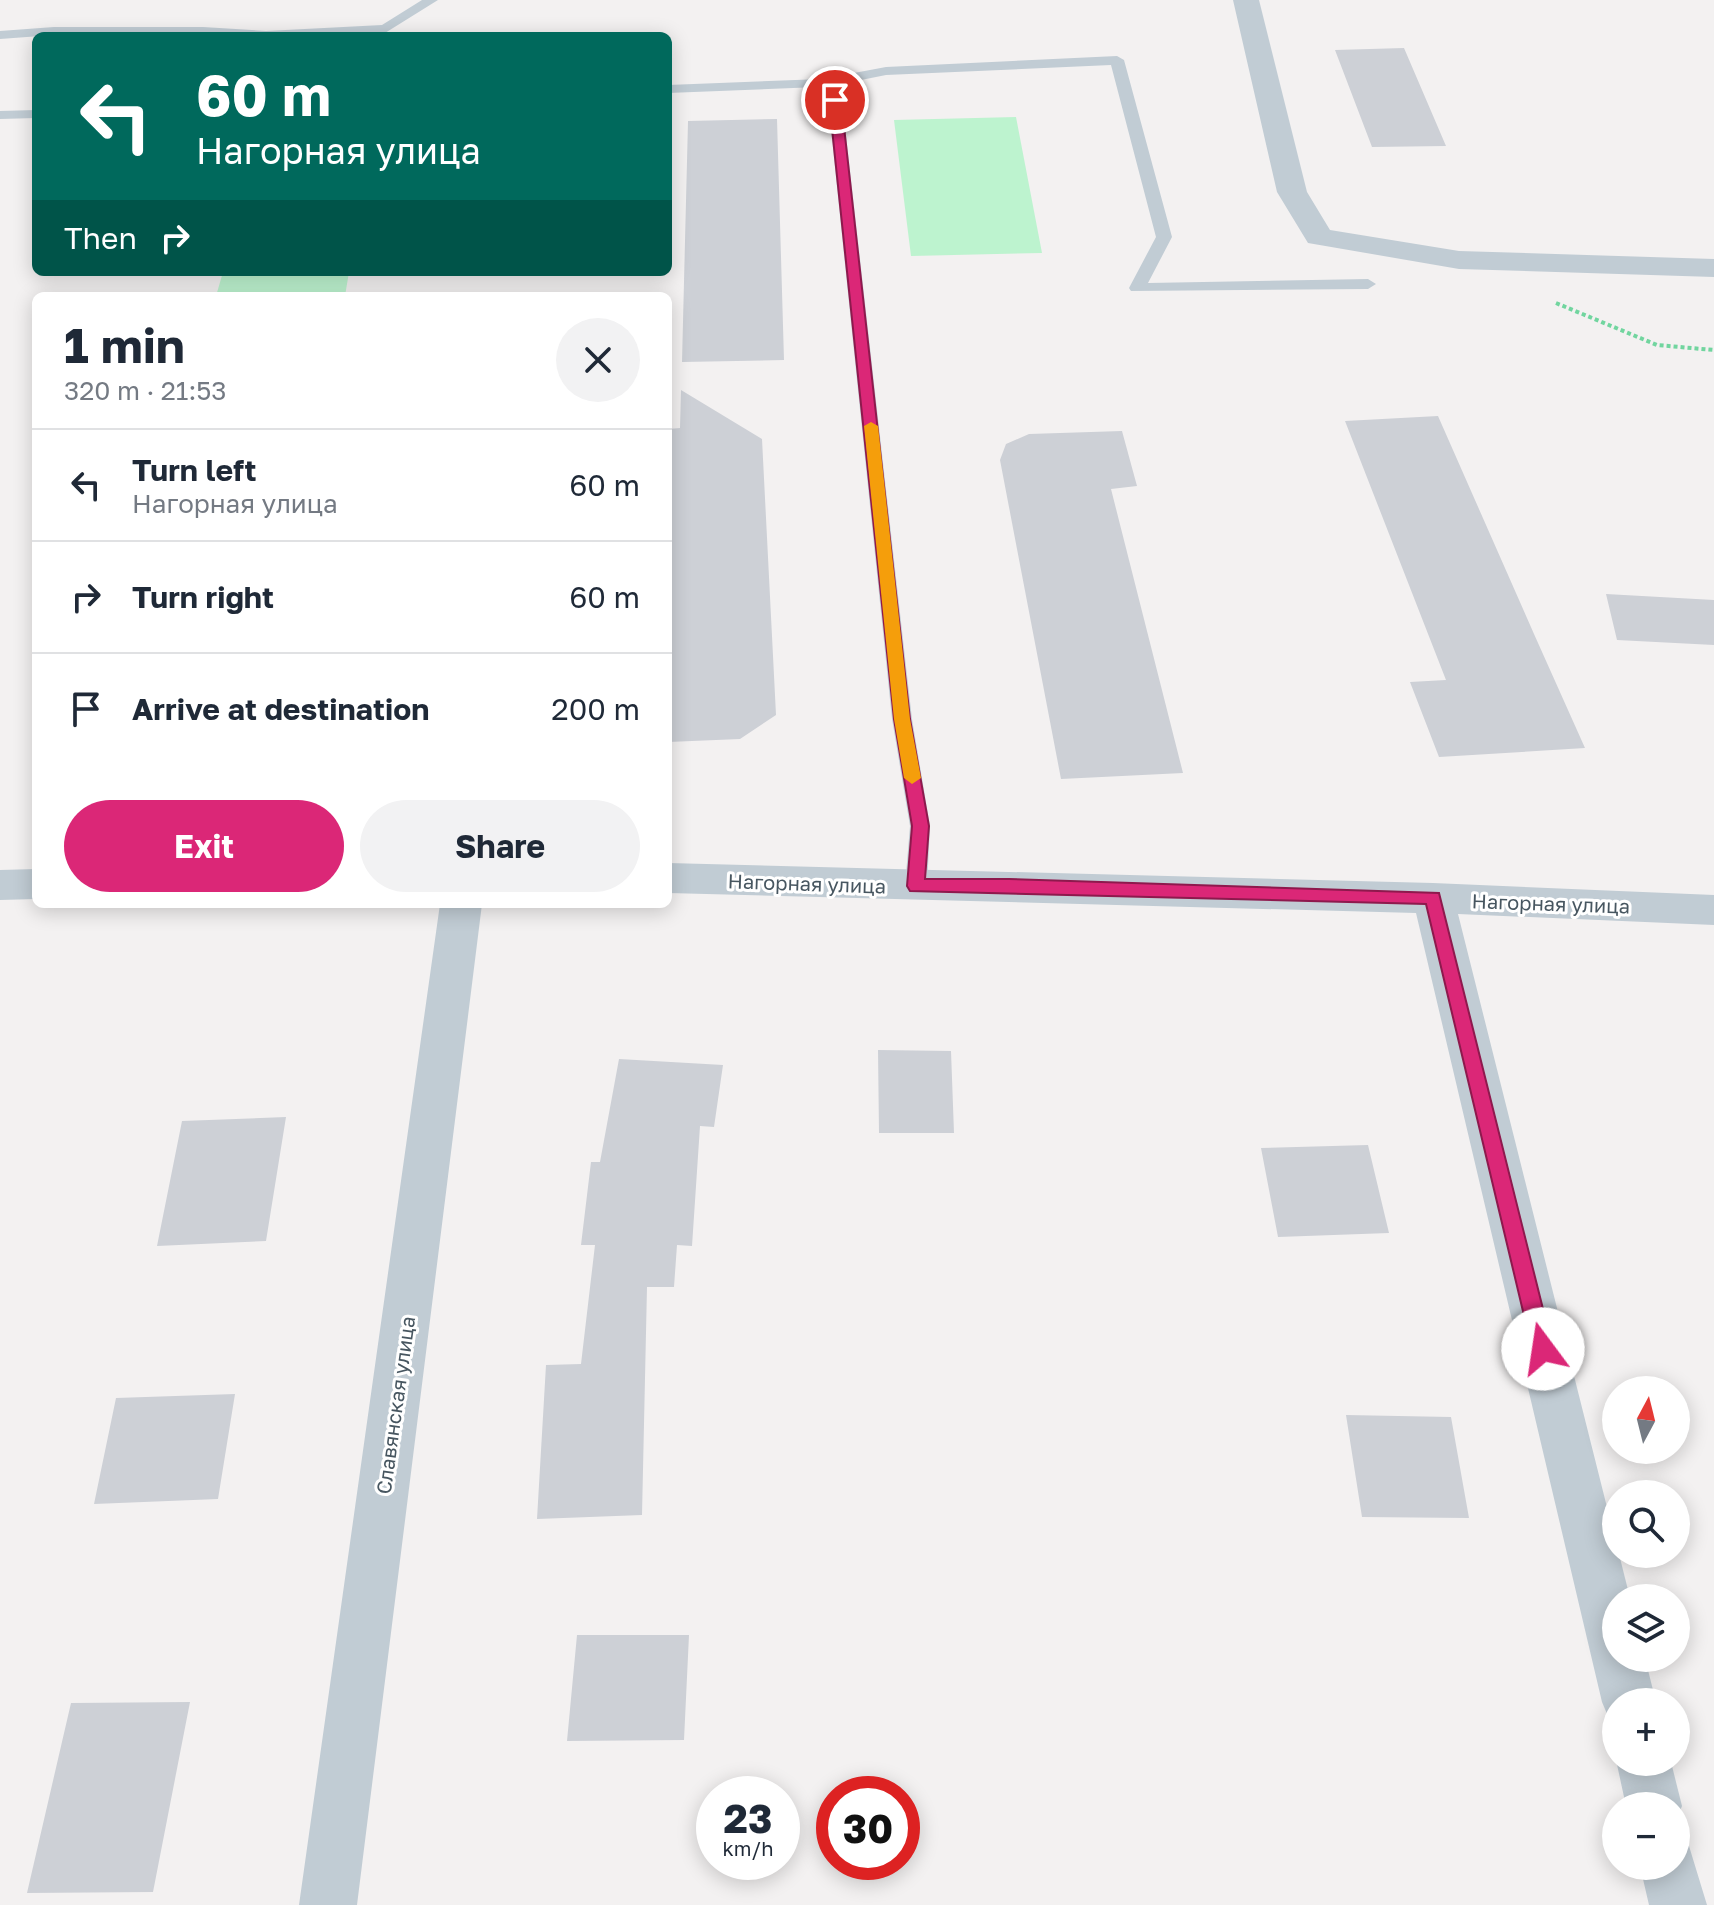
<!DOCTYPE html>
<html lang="en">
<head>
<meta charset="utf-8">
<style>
	:root { --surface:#fff; --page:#f2f2f3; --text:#1f2937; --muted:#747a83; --line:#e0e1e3; --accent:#db2777 }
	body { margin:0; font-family:"Golos Text",sans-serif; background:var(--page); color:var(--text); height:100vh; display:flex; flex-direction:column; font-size:30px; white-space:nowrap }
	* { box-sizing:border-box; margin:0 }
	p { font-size:26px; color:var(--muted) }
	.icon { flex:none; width:44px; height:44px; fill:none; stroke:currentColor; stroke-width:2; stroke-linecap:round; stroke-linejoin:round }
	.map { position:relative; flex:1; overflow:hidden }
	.drawer { position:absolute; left:32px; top:292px; width:640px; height:616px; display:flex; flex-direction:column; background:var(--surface); border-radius:12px; box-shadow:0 4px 20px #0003 }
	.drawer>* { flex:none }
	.banner { position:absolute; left:32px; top:32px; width:640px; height:244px; border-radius:12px; box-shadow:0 4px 20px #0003; background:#00695c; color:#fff; overflow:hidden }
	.needle { width:52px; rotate:7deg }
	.tools { position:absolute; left:1602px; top:1376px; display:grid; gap:16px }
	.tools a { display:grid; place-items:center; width:88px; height:88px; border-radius:50%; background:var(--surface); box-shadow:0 4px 20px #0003; font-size:40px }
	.speed { position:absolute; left:696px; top:1776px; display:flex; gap:16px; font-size:40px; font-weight:700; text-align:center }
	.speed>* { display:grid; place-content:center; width:104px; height:104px; border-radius:50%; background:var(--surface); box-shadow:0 4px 20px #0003; line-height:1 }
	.speed small { font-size:20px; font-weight:400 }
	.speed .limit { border:12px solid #d22; background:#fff; color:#111 }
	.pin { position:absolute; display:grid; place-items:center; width:68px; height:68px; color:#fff; margin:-34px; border:4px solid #fff; border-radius:50%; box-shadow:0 2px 8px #0007 }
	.me { position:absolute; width:88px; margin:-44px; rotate:346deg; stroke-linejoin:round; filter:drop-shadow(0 0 6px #0008) }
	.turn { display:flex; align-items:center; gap:28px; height:168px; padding:0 32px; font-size:36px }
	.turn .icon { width:104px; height:104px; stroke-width:2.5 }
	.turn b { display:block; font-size:56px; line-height:68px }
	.then { display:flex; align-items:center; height:76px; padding:0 32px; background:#0003; gap:16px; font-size:30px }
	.round { display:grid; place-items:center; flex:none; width:84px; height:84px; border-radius:42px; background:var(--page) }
	.headline { display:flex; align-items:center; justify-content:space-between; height:136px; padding:0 32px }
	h1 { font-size:48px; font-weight:700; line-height:60px }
	.action { display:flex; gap:16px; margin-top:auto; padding:16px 32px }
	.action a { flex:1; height:92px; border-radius:48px; background:var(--accent); color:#fff; font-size:32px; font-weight:700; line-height:92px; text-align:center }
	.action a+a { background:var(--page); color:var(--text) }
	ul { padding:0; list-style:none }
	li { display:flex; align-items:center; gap:24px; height:112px; padding:0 32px; border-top:2px solid var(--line) }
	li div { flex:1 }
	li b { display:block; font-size:30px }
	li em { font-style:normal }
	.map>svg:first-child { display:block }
</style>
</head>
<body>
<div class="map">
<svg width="1714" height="1905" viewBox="0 0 1714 1905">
	<rect width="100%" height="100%" fill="#f3f1f1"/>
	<path fill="#bdf3cf" d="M1016 117 1042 253 911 256 894 120Z
		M223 272H349L345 296H216Z"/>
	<path fill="#cdd0d6" d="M1404 48 1446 146 1372 147 1335 50Z
		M777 119 784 360 682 362 688 121Z
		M681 390 762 439 776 715 740 739 668 742V429L680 428Z
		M1438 416 1534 634 1585 748 1439 757 1410 682 1446 680 1345 421Z
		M1122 431 1137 486 1111 489 1183 773 1061 779 1000 460 1006 444 1029 434Z
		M1606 594 1714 600V645L1617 640Z
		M878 1050 951 1051 954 1133H879Z
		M619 1059 723 1065 714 1127 700 1126 692 1246 677 1245 674 1287H647L642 1515 537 1519 546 1365 581 1364 595 1245H581L591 1162H600Z
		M286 1117 266 1241 157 1246 182 1121Z
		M1368 1145 1389 1233 1278 1237 1261 1148Z
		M235 1394 218 1499 94 1504 116 1398Z
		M1346 1415 1451 1417 1469 1518 1362 1517Z
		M577 1635H689L684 1740 567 1741Z
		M190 1702 153 1892 27 1893 71 1703Z"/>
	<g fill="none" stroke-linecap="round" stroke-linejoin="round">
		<path stroke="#71d59f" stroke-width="4" stroke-dasharray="4 3" stroke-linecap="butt" d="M1556 303 1657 345 1714 350"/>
		<path fill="#c1ccd4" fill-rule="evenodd" d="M422 0H438L385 33 329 36 54 35 0 39V31L54 27H203L266 31 382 25Z
			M1117 56 1124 60 1172 237 1148 283 1368 279 1376 284 1368 289 1131 291 1129 288 1156 237 1111 65 886 75 831 86 842 100 912 719 930 826 927 886 924 892H908L905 886 910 826 892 719 828 100 818 87 668 93V85L822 79 886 67Z
			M36 110V118L0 119V111Z"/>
		<path fill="#c1ccd4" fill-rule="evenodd" d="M1233 0H1259L1307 192 1330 230 1459 251 1714 259V277L1459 269 1308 243 1277 192Z
			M668 863 1433 883 1714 895V925L1458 914 1616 1543V1554H1619L1630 1598H1616V1658H1645L1656 1702H1616V1723L1610 1721 1602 1702 1416 913 668 893Z
			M36 869V899L0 900V870Z
			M440 904H482L357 1905H299Z
			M1616 1760 1671 1762 1682 1806 1676 1821V1806H1626Z
			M1676 1840 1689 1846 1707 1905H1649L1640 1866H1676Z"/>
	</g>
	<path fill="#db2777" stroke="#8e194d" stroke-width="2" d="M835 97 841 100 910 719 929 826 925 879H1009L1439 893 1553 1349 1550 1355 1543 1358 1535 1355 1532 1349 1426 904 910 891 907 886 912 826 894 719 829 100Z"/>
	<path fill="#f59e0b" d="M871 422 878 426 910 719 921 778 912 784 904 778 894 719 864 426Z"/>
	<g text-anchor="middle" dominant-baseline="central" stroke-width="6" stroke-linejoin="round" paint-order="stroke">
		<g font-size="20" fill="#475660" stroke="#fff">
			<text transform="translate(807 883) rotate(2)">Нагорная улица</text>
			<text transform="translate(1551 903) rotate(2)">Нагорная улица</text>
			<text transform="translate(395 1405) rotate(-82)">Славянская улица</text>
		</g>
	</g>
</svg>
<div class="tools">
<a><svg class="needle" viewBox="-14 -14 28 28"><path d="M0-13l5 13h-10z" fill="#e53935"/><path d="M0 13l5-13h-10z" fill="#747a83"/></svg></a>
<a><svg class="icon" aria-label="search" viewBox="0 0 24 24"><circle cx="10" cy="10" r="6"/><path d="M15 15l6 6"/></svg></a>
<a><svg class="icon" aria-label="layers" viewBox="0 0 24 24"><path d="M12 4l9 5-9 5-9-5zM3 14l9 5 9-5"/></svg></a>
<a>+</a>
<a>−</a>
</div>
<div class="speed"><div>23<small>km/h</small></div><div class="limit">30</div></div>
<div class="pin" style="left:835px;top:100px;background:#d93025"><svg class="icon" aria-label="arrive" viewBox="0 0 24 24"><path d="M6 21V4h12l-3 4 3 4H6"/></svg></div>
<svg class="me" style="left:1543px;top:1349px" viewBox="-20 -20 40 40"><circle r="19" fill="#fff"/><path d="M0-13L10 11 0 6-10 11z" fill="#db2777"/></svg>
<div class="banner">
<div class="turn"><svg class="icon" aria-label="left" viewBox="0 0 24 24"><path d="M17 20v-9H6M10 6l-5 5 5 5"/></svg><div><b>60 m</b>Нагорная улица</div></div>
<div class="then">Then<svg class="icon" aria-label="right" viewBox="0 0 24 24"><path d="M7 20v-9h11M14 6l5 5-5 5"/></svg></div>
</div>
<section class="drawer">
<div class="headline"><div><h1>1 min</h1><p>320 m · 21:53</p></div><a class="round"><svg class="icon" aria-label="close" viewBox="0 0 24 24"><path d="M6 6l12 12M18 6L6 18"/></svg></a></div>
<ul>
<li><svg class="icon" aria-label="left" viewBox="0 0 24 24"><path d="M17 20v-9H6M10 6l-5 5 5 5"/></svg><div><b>Turn left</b><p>Нагорная улица</p></div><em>60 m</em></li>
<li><svg class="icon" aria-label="right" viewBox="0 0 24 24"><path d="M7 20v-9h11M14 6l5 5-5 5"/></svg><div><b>Turn right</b></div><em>60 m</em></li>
<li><svg class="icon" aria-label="arrive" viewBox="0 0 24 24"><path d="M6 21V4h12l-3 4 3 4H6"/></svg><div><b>Arrive at destination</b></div><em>200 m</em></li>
</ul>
<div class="action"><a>Exit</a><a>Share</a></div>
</section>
</div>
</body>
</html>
